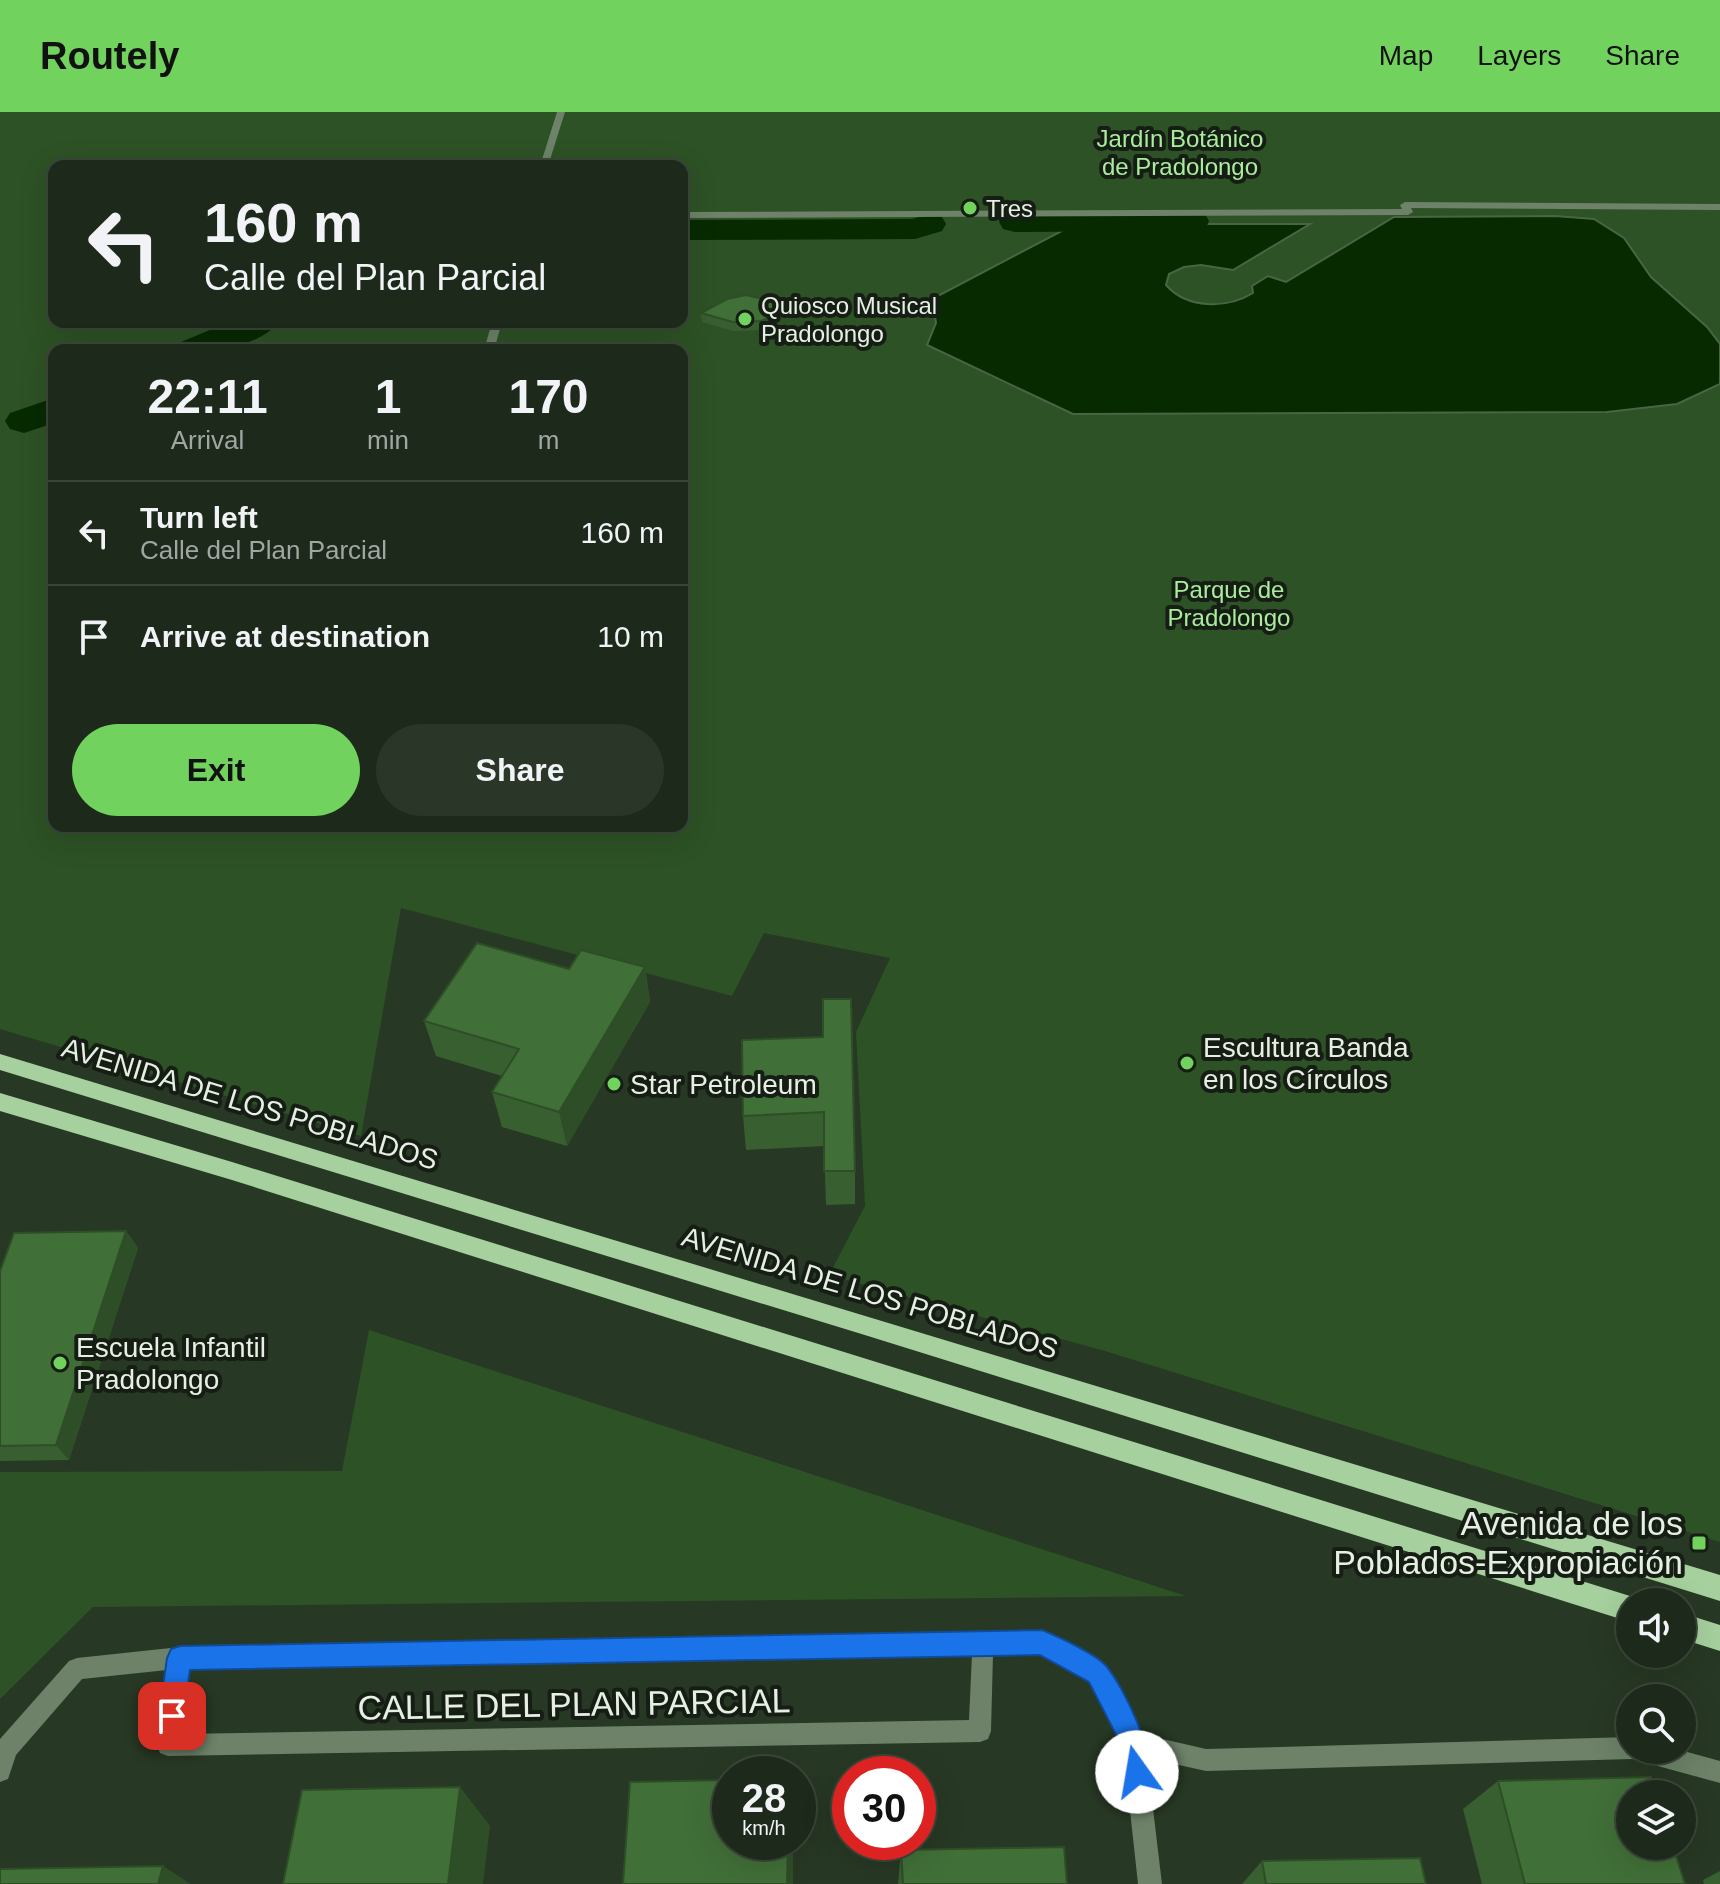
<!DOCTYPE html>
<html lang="en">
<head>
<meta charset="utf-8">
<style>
	:root { --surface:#1d2a1b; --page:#2a3628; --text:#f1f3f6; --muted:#a0a7a3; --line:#3b463a; --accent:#71d25e }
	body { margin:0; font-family:Helvetica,sans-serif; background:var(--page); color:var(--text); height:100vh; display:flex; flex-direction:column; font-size:30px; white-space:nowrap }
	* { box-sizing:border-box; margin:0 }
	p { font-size:26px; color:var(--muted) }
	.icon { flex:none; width:44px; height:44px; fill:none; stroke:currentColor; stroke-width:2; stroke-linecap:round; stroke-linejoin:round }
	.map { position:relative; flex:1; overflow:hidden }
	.panel { position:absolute; left:48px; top:232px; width:640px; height:488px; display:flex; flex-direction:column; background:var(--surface); border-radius:16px; box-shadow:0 8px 32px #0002,0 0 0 2px var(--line) }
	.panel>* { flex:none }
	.guide { position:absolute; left:48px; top:48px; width:640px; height:168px; border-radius:16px; box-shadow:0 8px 32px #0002,0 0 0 2px var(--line); background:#1d2a1b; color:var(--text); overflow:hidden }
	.tools { position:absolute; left:1616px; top:1476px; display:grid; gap:16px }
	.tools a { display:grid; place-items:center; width:80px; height:80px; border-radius:50%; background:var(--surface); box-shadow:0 8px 32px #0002,0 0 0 2px var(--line); font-size:40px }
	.speed { position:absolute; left:712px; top:1644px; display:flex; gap:16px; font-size:40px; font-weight:700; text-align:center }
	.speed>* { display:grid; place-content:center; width:104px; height:104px; border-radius:50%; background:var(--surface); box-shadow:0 8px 32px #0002,0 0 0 2px var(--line); line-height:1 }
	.speed small { font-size:20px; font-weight:400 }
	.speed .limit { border:12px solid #d22; background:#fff; color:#111 }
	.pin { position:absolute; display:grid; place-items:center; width:68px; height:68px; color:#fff; margin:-34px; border-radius:16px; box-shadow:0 4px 12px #0006 }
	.me { position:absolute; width:88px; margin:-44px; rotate:347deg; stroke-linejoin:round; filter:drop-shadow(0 0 6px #0008) }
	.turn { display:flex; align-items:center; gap:28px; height:168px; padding:0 24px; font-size:36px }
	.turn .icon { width:104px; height:104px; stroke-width:2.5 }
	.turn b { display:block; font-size:56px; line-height:68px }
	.eta { display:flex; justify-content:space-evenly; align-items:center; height:136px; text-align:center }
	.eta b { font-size:48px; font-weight:800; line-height:56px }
	.action { display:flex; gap:16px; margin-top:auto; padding:16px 24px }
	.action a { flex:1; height:92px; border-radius:48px; background:var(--accent); color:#111; font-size:32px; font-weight:800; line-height:92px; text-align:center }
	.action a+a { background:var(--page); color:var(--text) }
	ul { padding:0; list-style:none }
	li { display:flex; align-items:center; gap:24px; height:104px; padding:0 24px; border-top:2px solid var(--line) }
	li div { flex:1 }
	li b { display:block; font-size:30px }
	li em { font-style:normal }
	header { display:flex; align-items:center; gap:48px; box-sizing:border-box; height:112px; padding:0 40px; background:var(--accent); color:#111 }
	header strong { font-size:38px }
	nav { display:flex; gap:44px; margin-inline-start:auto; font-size:28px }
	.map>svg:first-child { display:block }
</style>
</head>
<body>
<header>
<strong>Routely</strong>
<nav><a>Map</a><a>Layers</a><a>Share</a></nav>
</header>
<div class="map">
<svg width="1720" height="1772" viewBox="0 0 1720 1772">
	<rect width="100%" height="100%" fill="#273824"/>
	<path fill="#2d5225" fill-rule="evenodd" d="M0 0H1720V1430L1105 1239 829 1163 865 1094 856 920 890 846 764 821 732 884 401 796 361 1024 0 917ZM54 54H682V210H54ZM54 238H682V714H54Z
		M369 1218 1186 1484 93 1495 0 1587V1360L342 1359Z"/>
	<path fill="#072a01" stroke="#4a6545" stroke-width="2" d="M1555 104 1594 107 1624 126 1651 165 1707 215 1720 232V272L1677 292 1607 300 1073 302 927 233 936 211 932 187 1075 112H1310L1233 158 1201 153 1184 155 1169 162 1166 173C1187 197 1227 197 1253 181L1252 174 1268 164 1286 170 1394 105Z"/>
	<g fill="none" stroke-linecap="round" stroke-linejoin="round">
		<path fill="#072a01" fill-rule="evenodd" d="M1193 99 1205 102 1209 109 1205 119 1193 122 1181 119 1015 120 1003 117 999 110 1003 103 1015 100Z
			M930 102 942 105 946 112 942 119 915 127 682 128V108L912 107Z
			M229 210H278C258 238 206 238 176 238L181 230Z
			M54 286V311L24 321 10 317 5 309 10 301Z"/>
		<path fill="#6d8269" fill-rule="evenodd" d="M557 0H565L548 54H540Z
			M1405 90 1720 92V98L1411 96 1413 100 1408 103 682 106V100L1402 97 1400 93Z
			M492 210H502L494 238H484Z
			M1042 1519 1105 1554 1141 1622 1206 1637 1630 1625V1638H1680L1720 1649V1671L1632 1647 1206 1659 1147 1646 1162 1772H1138L1123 1634 1089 1570 1040 1541 993 1542 991 1619 988 1627 980 1630 168 1644 160 1641 157 1633 167 1558 82 1567 16 1643 8 1667 0 1670V1627L69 1549 77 1546 180 1535ZM972 1542 969 1608 181 1622 189 1557Z"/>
		<path fill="#a6d09e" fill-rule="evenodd" d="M0 942 1720 1463V1489L868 1224 0 958Z
			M0 981 232 1050 1630 1484 1640 1490H1630V1510L232 1068 0 999Z
			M1682 1501 1720 1513V1539L1682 1527Z"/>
	</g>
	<path fill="#385f30" d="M793 194 794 202 761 218 733 219 702 210 701 201Z
		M645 855 650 890 567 1034 502 1015 492 980 502 964 436 944 424 909 569 857Z
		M823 925 855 1059V1092L826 1093 824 1034 746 1038 743 1004Z
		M126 1119 138 1136 69 1348 0 1349V1159Z
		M1498 1669 1685 1772H1482L1463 1697Z
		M901 1738 1067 1772H898Z
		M1262 1749 1426 1772H1242Z
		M1720 1759V1772H1704L1703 1768Z"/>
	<path fill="#2e4e27" d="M793 194 794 202 761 218V209Z
		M645 855 650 890 567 1034 559 1000Z
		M126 1119 138 1136 69 1348 56 1333Z
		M460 1675 490 1714 483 1772H448Z
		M788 1730H793V1772H787Z
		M163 1754 191 1772H158Z"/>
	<path fill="#416f38" stroke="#2e4e27" stroke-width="2" d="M746 183 793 194 761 209 733 210 701 201 727 187Z
		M477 831 569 857 581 838 645 855 559 1000 492 980 519 937 424 909Z
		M823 887H851L855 1059H824V1000L743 1004 742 928 823 925Z
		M126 1119 56 1333 0 1334V1159L14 1121Z
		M1651 1665 1656 1682H1630V1734H1673L1685 1772H1525L1498 1669Z
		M730 1668V1730H788L787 1772H623L630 1670Z
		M460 1675 448 1772H283L302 1678Z
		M1064 1735 1067 1772H903L901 1738Z
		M1420 1746 1426 1772H1266L1262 1749Z
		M163 1754 158 1772H0V1757Z"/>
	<path fill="#1a73e8" stroke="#114b97" stroke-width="2" d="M1042 1518C1057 1524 1098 1543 1107 1555 1124 1576 1157 1643 1147 1669L1137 1673 1128 1669 1122 1634 1089 1570 1040 1543 190 1558 181 1613 172 1616 163 1613 159 1604 167 1546 171 1537 180 1534Z"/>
	<g fill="#71d25e" stroke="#161d14" stroke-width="3">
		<circle cx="970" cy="96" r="8"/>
		<circle cx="745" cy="207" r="8"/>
		<circle cx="1187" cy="951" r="8"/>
		<circle cx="614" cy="972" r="8"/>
		<circle cx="60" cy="1251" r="8"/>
		<rect x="1691" y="1423" width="16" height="16" rx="4"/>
	</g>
	<g text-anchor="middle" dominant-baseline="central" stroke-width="8" stroke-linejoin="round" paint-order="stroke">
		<g font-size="24" fill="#a9ed9c" stroke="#161d14">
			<text x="1180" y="26">Jardín Botánico<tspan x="1180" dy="28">de Pradolongo</tspan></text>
			<text x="1229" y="477">Parque de<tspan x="1229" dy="28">Pradolongo</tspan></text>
		</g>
		<g font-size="24" fill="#e5f0e3" stroke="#161d14" text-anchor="start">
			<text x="986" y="96">Tres</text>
			<text x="761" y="193">Quiosco Musical<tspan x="761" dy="28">Pradolongo</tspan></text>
		</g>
		<g font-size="28" fill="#e5f0e3" stroke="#161d14" text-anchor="start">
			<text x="1203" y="935">Escultura Banda<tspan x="1203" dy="32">en los Círculos</tspan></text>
			<text x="630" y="972">Star Petroleum</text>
			<text x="76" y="1235">Escuela Infantil<tspan x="76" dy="32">Pradolongo</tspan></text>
		</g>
		<g font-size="28" fill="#e5f0e3" stroke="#161d14">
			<text transform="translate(250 992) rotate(17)">AVENIDA DE LOS POBLADOS</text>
			<text transform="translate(870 1181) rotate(17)">AVENIDA DE LOS POBLADOS</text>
		</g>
		<g font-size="34" fill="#e5f0e3" stroke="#161d14" text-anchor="end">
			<text x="1683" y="1411">Avenida de los<tspan x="1683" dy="39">Poblados-Expropiación</tspan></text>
		</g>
		<g font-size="34" fill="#e5f0e3" stroke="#161d14">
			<text transform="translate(574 1592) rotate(-1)">CALLE DEL PLAN PARCIAL</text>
		</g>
	</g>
</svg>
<div class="tools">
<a><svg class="icon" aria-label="sound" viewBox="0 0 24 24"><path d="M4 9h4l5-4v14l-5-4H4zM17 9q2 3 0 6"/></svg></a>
<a><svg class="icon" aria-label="search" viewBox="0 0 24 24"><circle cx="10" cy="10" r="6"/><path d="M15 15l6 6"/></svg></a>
<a><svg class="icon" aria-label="layers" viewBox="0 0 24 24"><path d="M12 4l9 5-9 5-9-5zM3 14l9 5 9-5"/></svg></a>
</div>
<div class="speed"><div>28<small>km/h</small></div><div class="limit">30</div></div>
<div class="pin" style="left:172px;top:1604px;background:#d93025"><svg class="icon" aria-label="arrive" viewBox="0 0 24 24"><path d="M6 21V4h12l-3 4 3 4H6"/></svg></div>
<svg class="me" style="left:1137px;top:1660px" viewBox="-20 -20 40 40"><circle r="19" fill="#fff"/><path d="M0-13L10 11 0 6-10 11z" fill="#1a73e8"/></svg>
<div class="guide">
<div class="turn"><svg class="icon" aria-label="left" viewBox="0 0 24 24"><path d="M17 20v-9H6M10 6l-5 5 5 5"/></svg><div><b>160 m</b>Calle del Plan Parcial</div></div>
</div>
<section class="panel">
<div class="eta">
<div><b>22:11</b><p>Arrival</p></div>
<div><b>1</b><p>min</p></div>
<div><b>170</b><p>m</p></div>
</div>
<ul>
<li><svg class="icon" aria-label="left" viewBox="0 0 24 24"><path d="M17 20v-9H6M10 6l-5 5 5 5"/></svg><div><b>Turn left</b><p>Calle del Plan Parcial</p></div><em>160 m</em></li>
<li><svg class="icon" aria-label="arrive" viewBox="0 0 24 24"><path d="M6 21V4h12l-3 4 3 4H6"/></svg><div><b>Arrive at destination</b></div><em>10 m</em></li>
</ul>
<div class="action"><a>Exit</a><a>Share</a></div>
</section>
</div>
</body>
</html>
